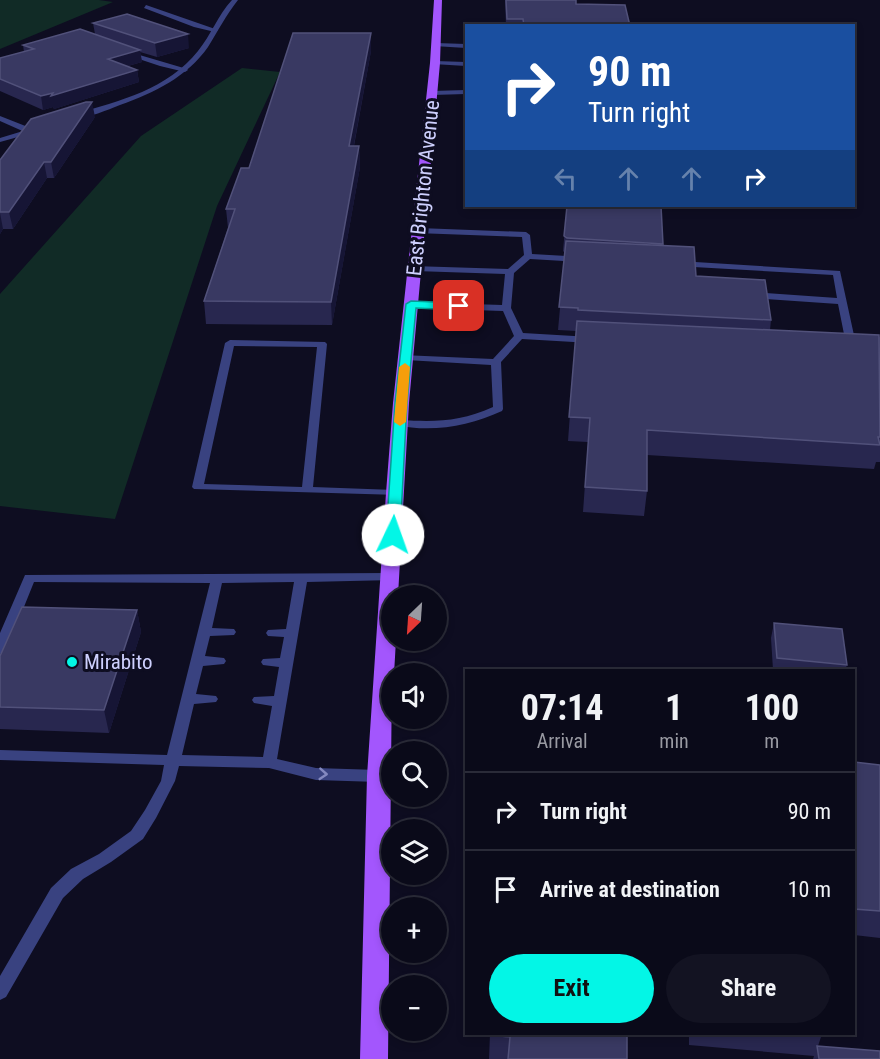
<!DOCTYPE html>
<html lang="en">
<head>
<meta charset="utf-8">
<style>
	:root { --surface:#0a0a19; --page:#131322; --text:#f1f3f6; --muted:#999aa2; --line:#2a2b38; --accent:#03f6e6 }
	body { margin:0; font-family:"Roboto Condensed",sans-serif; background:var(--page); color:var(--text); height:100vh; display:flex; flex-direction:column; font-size:22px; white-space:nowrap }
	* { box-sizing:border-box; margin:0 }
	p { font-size:20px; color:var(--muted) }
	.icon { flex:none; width:33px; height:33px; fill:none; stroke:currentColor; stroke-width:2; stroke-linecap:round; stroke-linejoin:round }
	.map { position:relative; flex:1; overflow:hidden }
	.panel { position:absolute; left:465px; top:669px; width:390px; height:366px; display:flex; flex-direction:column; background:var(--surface); border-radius:0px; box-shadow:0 3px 9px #0003,0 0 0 2px var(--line) }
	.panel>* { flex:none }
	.banner { position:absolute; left:465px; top:24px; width:390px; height:183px; border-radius:0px; box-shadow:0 3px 9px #0003,0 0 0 2px var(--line); background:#1a4fa0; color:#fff; overflow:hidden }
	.needle { width:39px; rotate:205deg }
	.fabs { position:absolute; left:381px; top:585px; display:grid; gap:12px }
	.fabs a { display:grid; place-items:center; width:66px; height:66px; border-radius:50%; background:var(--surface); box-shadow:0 3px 9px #0003,0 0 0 2px var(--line); font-size:30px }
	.pin { position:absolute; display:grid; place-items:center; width:51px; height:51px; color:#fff; margin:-26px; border-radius:12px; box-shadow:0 3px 9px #0006 }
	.me { position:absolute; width:66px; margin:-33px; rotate:3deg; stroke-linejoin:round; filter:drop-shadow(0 0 4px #0008) }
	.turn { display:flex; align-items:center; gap:21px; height:126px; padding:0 24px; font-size:27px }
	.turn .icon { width:78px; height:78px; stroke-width:2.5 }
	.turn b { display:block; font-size:42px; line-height:51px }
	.lanes { display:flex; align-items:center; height:57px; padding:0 24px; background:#0003; justify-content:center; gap:30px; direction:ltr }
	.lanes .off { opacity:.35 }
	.eta { display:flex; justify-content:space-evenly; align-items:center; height:102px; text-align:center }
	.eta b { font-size:36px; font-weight:700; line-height:42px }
	.cta { display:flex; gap:12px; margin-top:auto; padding:12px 24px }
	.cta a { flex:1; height:69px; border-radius:36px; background:var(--accent); color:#111; font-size:24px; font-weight:700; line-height:69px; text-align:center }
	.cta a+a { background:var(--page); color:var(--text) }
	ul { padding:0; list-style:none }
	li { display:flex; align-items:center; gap:18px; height:78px; padding:0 24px; border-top:2px solid var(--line) }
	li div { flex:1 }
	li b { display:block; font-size:22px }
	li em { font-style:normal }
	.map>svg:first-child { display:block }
</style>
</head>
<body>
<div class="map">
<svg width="880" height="1059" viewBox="0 0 880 1059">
	<rect width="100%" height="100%" fill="#0e0d21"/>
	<path fill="#112b26" d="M0 0H99L113 2 0 49Z
		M242 68 280 72 217 206 115 519 0 506V294L141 136Z"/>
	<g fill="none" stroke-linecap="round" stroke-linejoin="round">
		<path fill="#394280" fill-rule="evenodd" d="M146 5 218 30 215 32 194 27 144 8Z
			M436 43 466 44V48L434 46 433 45Z
			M126 51 187 69 188 70 185 72 160 66 124 54V52Z
			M435 61 466 62V66L433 64V62Z
			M466 90V94L432 95 429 93 432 91Z
			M0 116 33 129 34 131 27 133 0 121Z
			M419 228 526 232 530 235 532 254 584 257 585 259 581 262 530 259 514 273 511 308 523 333 591 337 596 340 591 343 522 339 501 362 503 409 502 411C469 426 432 433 396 425L395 423 396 421 400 420C435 422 460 422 493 407L491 365 406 360 402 359V355L493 359 514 336 503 311 411 308 406 305 411 302 502 305 505 274 415 271 412 270V266L508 269 524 255 522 237 416 233 415 231Z
			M679 261 840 271 857 349 852 352 847 349 838 304 751 298 746 295 751 292 837 298 833 275 676 266V262Z
			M230 340 325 342 327 344 313 487 395 490 399 491 401 493 399 495 194 489 192 487 225 343ZM234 346 317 347 302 487 204 484Z
			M390 573 396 577 394 580 307 582 277 759 316 768 378 770 383 772 385 776 383 780 378 782 316 780 269 768 179 766 175 781 156 818 143 839 111 862 83 879 63 898 6 997 0 1000V976L51 888 71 869 99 854 131 831 145 810 161 781 164 765 0 760V750L167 755 210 583 34 582 7 649 5 652 0 654V633L25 575ZM294 582 286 629 268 630 266 633 268 636 284 637 280 658 263 659 261 662 263 665 279 667 274 696 254 697 252 700 254 703 272 706 263 757 182 755 194 704 216 702 218 699 216 696 196 694 203 666 224 664 226 661 224 658 205 656 210 636 234 635 236 632 234 629 212 628 222 583Z"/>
		<path fill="#394280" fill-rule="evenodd" d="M232 0H238C226 15 218 31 208 47 187 77 154 93 120 105 107 110 89 118 75 118V114C120 101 168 89 198 51 211 35 218 15 232 0Z
			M33 128H36V132L0 142V138Z"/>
		<path fill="#a356fd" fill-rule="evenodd" d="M434 0H442L440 63 409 403 398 596H392V640H396L394 674H392L388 1059H360L367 776 386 493 393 403 430 63Z"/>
	</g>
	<path fill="#28274f" d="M505 0H576V4L630 26H506Z
		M93 23 189 48 157 57 140 52 142 62 128 66 137 70 139 82 54 109 53 107 43 110 0 91V58L24 52 23 45 95 34Z
		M371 33V51L354 146H359L360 167 332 325 206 324 204 301 228 228 226 209 249 168Z
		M95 117 54 178H47L13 229H3L0 234V160Z
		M567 206H661L662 246 696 276 771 320 770 330 880 337V462H876L874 469 647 455V491L644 516 583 512 588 442 568 441 576 331 558 330 565 253 563 251Z
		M137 610 141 632 109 733 0 729V656Z
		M774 623 847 665 845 670H773L771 638Z
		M854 762 880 765V938L854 935Z
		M490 1034 627 1059H489Z
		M689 1034H822L818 1046 880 1059H813L814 1056 689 1045Z"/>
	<path fill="#161535" d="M371 33V51L350 166 349 146Z
		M188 34 189 48 157 57 155 43Z
		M140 50 142 62 109 71 108 59Z
		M137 70 139 82 54 109 53 107 43 110 41 96Z
		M92 102 95 117 54 178 51 162Z
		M359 146 360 167 332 325 331 302Z
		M44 162 47 178 13 229 9 212Z
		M0 213 3 229 0 234Z
		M137 610 141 632 109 733 104 710Z"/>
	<path fill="#393962" stroke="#51517a" stroke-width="1.5" d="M506 0H576V4L625 5 630 26H524L523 19H507Z
		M127 14 188 34 155 43 93 23Z
		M80 29 140 50 108 59 137 70 51 96 53 93 41 96 0 79V58L34 49 23 45Z
		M293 33H371L349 146H359L331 302 204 301 235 209H226L241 168H249Z
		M86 102H92L51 162H44L9 212H0V160L31 119Z
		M567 206H661L663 244 567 238 564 236Z
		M566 241 694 247 696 276 765 280 771 320 578 310V308L559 307Z
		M577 321 879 335 880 437H878L880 445 647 430V491L585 487 590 418 569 417Z
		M22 607 137 610 104 710 0 707V656Z
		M774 623 842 629 847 665 777 658Z
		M854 762 880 765V911L854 909Z
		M490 1034H627V1059H508L510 1037 490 1035Z
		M817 1046 880 1051V1059H819Z"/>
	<defs><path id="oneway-chevron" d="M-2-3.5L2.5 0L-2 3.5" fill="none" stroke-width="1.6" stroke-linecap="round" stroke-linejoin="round" transform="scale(1.5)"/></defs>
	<use stroke="#8489bf" href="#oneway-chevron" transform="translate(323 774) rotate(4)"/>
	<path fill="#03f6e6" stroke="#02a096" stroke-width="1.5" d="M411 301 459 303 464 306 459 310 416 308 407 403 400 535 393 539 386 535 395 403 406 304Z"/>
	<path fill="#f59e0b" d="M405 363 410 367 406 422 400 426 394 422 399 367Z"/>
	<circle fill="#03f6e6" stroke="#0e0d21" stroke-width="2" cx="72" cy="662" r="6"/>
	<g text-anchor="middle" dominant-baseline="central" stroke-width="6" stroke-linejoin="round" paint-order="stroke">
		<g font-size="21" fill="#ced0fe" stroke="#0e0d21">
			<text transform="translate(423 188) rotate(-84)">East Brighton Avenue</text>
		</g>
		<g font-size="21" fill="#ced0fe" stroke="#0e0d21" text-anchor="start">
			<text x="84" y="662">Mirabito</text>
		</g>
	</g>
</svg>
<div class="fabs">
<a><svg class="needle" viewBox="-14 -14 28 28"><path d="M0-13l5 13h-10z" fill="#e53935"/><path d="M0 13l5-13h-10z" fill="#999aa2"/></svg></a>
<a><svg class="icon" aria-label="sound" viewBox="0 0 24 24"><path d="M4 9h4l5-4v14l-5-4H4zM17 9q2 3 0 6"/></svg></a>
<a><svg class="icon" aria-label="search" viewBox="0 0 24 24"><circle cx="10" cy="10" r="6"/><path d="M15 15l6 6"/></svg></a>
<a><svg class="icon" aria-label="layers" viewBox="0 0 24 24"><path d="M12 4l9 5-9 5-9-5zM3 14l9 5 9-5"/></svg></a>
<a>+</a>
<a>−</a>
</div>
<div class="pin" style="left:459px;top:306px;background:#d93025"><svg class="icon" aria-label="arrive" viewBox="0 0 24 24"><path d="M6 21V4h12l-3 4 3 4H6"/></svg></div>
<svg class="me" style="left:393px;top:535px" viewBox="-20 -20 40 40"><circle r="19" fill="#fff"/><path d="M0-13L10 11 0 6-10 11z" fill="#03f6e6"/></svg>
<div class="banner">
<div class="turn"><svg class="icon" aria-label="right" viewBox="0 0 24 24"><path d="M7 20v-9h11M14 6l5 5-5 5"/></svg><div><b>90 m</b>Turn right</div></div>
<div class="lanes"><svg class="icon off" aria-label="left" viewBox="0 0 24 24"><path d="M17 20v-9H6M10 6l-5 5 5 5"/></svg><svg class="icon off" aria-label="ahead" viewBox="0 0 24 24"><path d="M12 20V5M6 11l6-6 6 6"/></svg><svg class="icon off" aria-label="ahead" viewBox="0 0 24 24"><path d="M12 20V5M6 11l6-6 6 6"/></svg><svg class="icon" aria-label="right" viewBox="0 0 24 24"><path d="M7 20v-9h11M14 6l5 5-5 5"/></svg></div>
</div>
<section class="panel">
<div class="eta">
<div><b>07:14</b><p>Arrival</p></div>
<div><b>1</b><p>min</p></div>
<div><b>100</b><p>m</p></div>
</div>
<ul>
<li><svg class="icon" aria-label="right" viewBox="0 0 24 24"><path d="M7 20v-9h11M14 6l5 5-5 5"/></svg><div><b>Turn right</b></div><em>90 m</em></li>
<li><svg class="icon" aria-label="arrive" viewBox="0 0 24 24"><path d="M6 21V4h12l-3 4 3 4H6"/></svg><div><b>Arrive at destination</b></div><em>10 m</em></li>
</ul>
<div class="cta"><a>Exit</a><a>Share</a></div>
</section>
</div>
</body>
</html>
